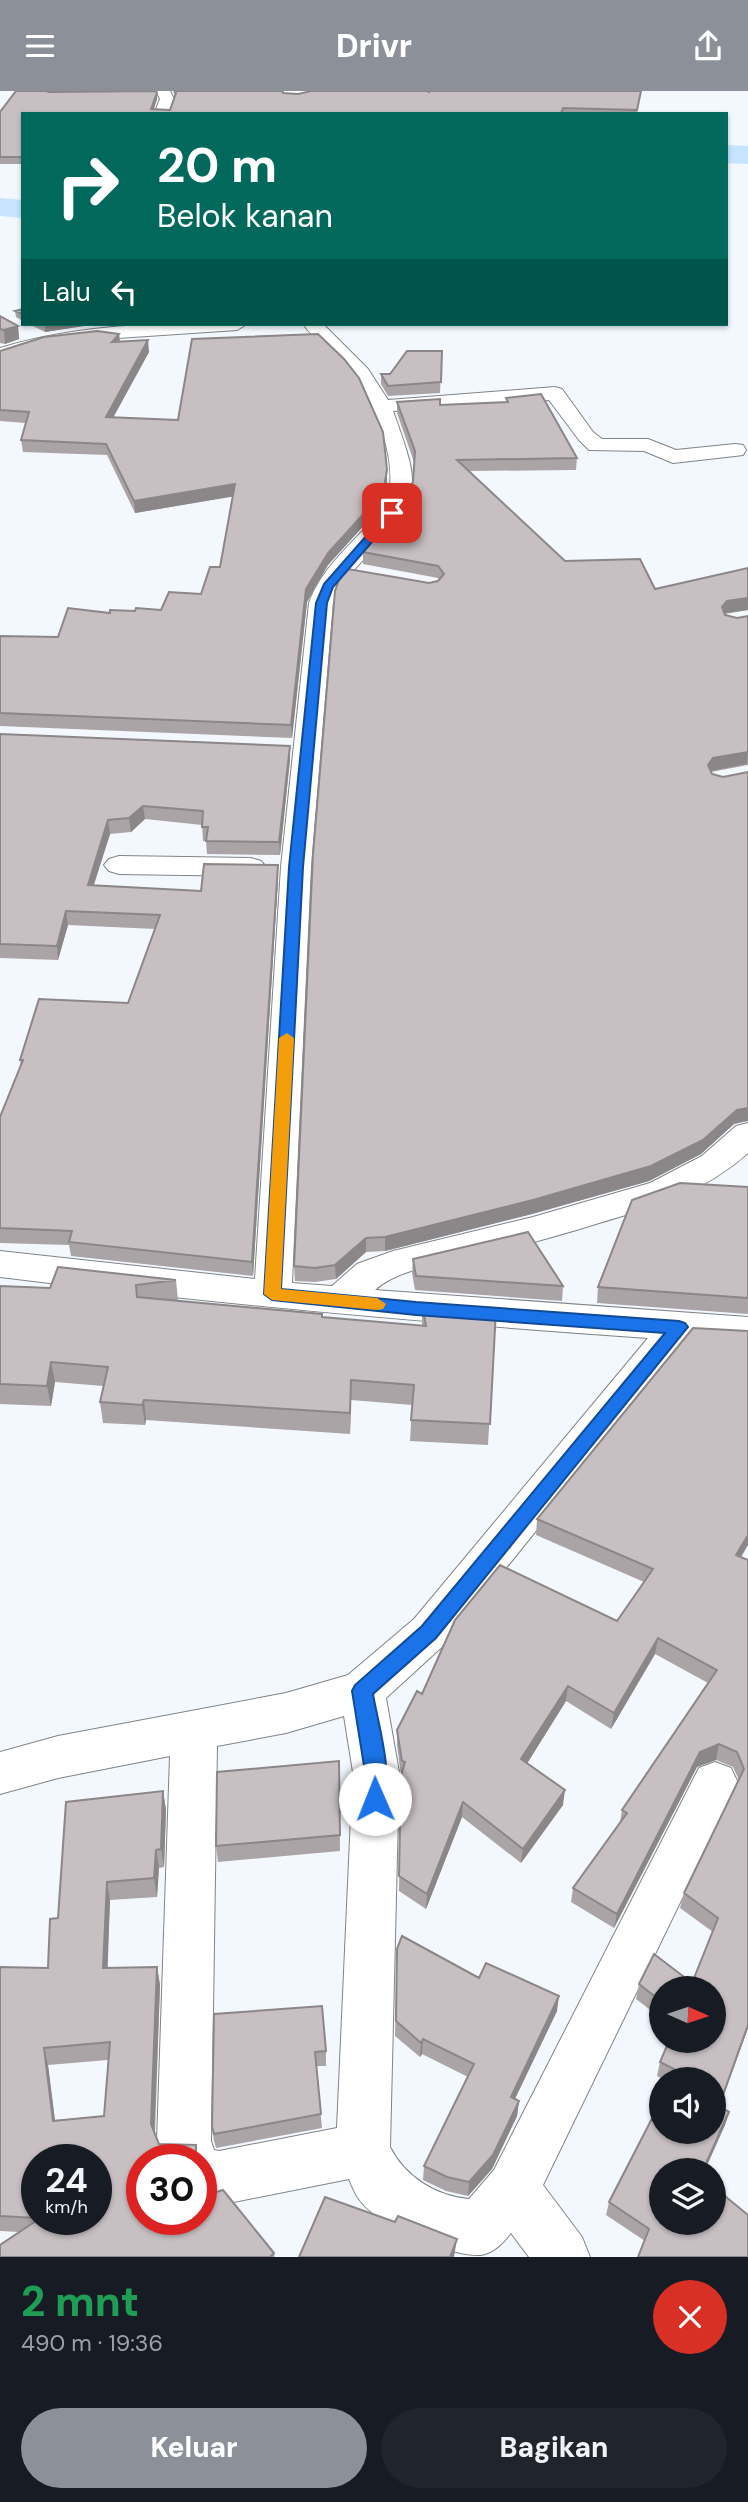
<!DOCTYPE html>
<html lang="id">
<head>
<meta charset="utf-8">
<style>
	:root { --surface:#171b24; --page:#20242c; --text:#f1f3f6; --muted:#9ea1a6; --accent:#8c9099 }
	body { margin:0; font-family:"DM Sans",sans-serif; background:var(--page); color:var(--text); height:100vh; display:flex; flex-direction:column; font-size:26px; white-space:nowrap }
	* { box-sizing:border-box; margin:0 }
	p { font-size:23px; color:var(--muted) }
	.icon { flex:none; width:38px; height:38px; fill:none; stroke:currentColor; stroke-width:2; stroke-linecap:round; stroke-linejoin:round }
	.map { position:relative; height:2166px; overflow:hidden }
	.drawer { display:flex; flex-direction:column; background:var(--surface); flex:1 }
	.drawer>* { flex:none }
	.guide { position:absolute; left:21px; top:21px; width:707px; height:214px; border-radius:0px; box-shadow:0 2px 5px #0004; background:#00695c; color:#fff; overflow:hidden }
	.needle { width:46px; rotate:93deg }
	.controls { position:absolute; left:649px; top:1885px; display:grid; gap:14px }
	.controls a { display:grid; place-items:center; width:77px; height:77px; border-radius:50%; background:var(--surface); box-shadow:0 2px 5px #0004; font-size:35px }
	.speed { position:absolute; left:21px; top:2053px; display:flex; gap:14px; font-size:35px; font-weight:700; text-align:center }
	.speed>* { display:grid; place-content:center; width:91px; height:91px; border-radius:50%; background:var(--surface); box-shadow:0 2px 5px #0004; line-height:1 }
	.speed small { font-size:18px; font-weight:400 }
	.speed .limit { border:10px solid #d22; background:#fff; color:#111 }
	.pin { position:absolute; display:grid; place-items:center; width:60px; height:60px; color:#fff; margin:-30px; border-radius:14px; box-shadow:0 4px 10px #0006 }
	.me { position:absolute; width:77px; margin:-38px; rotate:359deg; stroke-linejoin:round; filter:drop-shadow(0 0 5px #0008) }
	.turn { display:flex; align-items:center; gap:24px; height:147px; padding:0 21px; font-size:32px }
	.turn .icon { width:91px; height:91px; stroke-width:2.5 }
	.turn b { display:block; font-size:49px; line-height:60px }
	.then { display:flex; align-items:center; height:66px; padding:0 21px; background:#0003; gap:14px; font-size:26px }
	.round { display:grid; place-items:center; flex:none; width:74px; height:74px; border-radius:37px; background:var(--page) }
	.overview { display:flex; align-items:center; justify-content:space-between; height:119px; padding:0 21px }
	h1 { font-size:42px; font-weight:800; line-height:52px; color:#1e9e55 }
	.button { display:flex; gap:14px; margin-top:auto; padding:14px 21px }
	.button a { flex:1; height:80px; border-radius:42px; background:var(--accent); color:#fff; font-size:28px; font-weight:800; line-height:80px; text-align:center }
	.button a+a { background:var(--page); color:var(--text) }
	header { display:flex; justify-content:space-between; align-items:center; height:91px; padding:0 21px; background:var(--accent); color:#fff; font-size:32px; font-weight:800 }
	.map>svg:first-child { display:block }
</style>
</head>
<body>
<header><svg class="icon" aria-label="menu" viewBox="0 0 24 24"><path d="M4 6h16M4 12h16M4 18h16"/></svg>Drivr<svg class="icon" aria-label="share" viewBox="0 0 24 24"><path d="M12 15V3M7 8l5-5 5 5M5 13v7h14v-7"/></svg></header>
<div class="map">
<svg width="748" height="2166" viewBox="0 0 748 2166">
	<rect width="100%" height="100%" fill="#f3f8fe"/>
	<g fill="none" stroke-linecap="round" stroke-linejoin="round">
		<path fill="#c6e4ff" fill-rule="evenodd" d="M726 54 748 55V73L726 72Z
			M0 107 23 109V127L0 125Z"/>
		<defs>
			<path id="street" d="M43 0H125L118 4 50 5 45 4Z
				M156 0H170L174 8 169 23H154L160 8Z
				M284 0H320C313 7 294 9 284 6L282 3Z
				M155 233H247L237 239 88 249 45 255 0 269V257C51 241 102 236 155 233Z
				M303 233H323L368 278 388 309 555 296 562 298 593 341 602 348H648L676 359 735 353 743 354 746 359 743 364 735 365 673 372 644 360 589 359 579 349 549 309 393 320C423 403 421 403 364 468 351 482 339 494 333 512L311 776 292 1192 332 1195 357 1173 393 1160 533 1126 650 1092 702 1065 736 1035 748 1032V1062C703 1102 656 1115 599 1132 558 1145 517 1156 475 1166 443 1173 399 1177 375 1199L748 1226V1254L689 1250 444 1554 386 1607 399 1681 390 2056C405 2086 436 2105 469 2108L494 2079 699 1677 715 1671 731 1677 738 1692 543 2094 582 2146 590 2166H529L511 2142C503 2152 495 2161 481 2164 450 2166 376 2134 359 2108 355 2103 352 2095 349 2088L219 2114 201 2109V2068H164L157 2050 170 1665 58 1687 0 1703V1661L58 1645 286 1602 348 1584 414 1528 648 1247C431 1232 216 1213 0 1186V1160L255 1188 281 776 309 512C321 477 354 451 378 423 408 390 377 314 352 284 337 266 317 252 303 233ZM344 1625 353 1681 337 2037 219 2060 214 2059 211 2050 217 1655 286 1642Z
				M119 765 251 767 261 770 266 776 261 782 251 785 119 783 109 780 104 774 109 768Z"/>
		</defs>
		<use href="#street" stroke="#7e8488" stroke-width="2"/>
		<use href="#street" fill="#fff" fill-rule="evenodd"/>
	</g>
	<path fill="#aba4a6" fill-rule="evenodd" d="M173 0H282L283 2 298 3 429 1V0H641L637 23H23V73H0V21L49 1 157 8 154 18 170 19 175 5Z
		M23 218V230L16 226 15 220Z
		M0 225 18 235 19 248 5 253 0 252Z
		M29 233H90V234L45 241Z
		M119 243 120 251 149 261 113 326 387 379V391L384 408 376 421 328 474 307 511 292 647 0 635V545L58 546 110 522 161 519 201 503 220 476 233 405 135 422 107 364 23 361 21 349 26 332 0 330V260Z
		M442 260 440 302 388 305 381 293V283H390Z
		M506 307 577 367 576 379 469 380 565 470 655 498 748 477V519L725 523 737 527 748 525V674L711 681 734 1033 701 1063 649 1090 532 1123 385 1160 366 1161 336 1188 315 1191 295 1190 294 1175 429 492 439 489 438 487 363 473V461L400 418 413 391 414 371 397 322V311L440 314 506 312Z
		M0 643 290 668 280 764 207 763 206 750H203L202 734 145 728 131 741 110 743 94 794 201 800 278 774V788L253 1185 71 1165 69 1154 0 1152V1026L21 975 20 969 128 912 155 838 68 834 58 869 0 867Z
		M748 1096V1223L597 1212 598 1196Z
		M413 1168 563 1195 562 1210 415 1199 412 1182Z
		M176 1189 178 1209 174 1210 322 1226 422 1235V1212L496 1218 488 1354 410 1350 412 1314 351 1309 350 1343 146 1329 145 1334 103 1332 100 1311 103 1295 55 1291 51 1315 0 1313V1195L50 1197Z
		M537 1428 741 1466 748 1469V1937L719 2015 725 2034 662 2132 645 2150 606 2124 609 2111 714 1988H663L657 1985 660 1971 714 1950 662 1897V1928L636 1908 639 1893 692 1892 713 1841 680 1817 684 1802 739 1689 733 1676 716 1669 697 1676 614 1837 571 1811 573 1797 620 1731 622 1719 708 1592 655 1563 611 1638 566 1610 527 1672 563 1714 521 1772 462 1726 426 1818 399 1800 401 1685 397 1654V1639L422 1603 617 1530 644 1491 536 1444Z
		M339 1670 340 1760 218 1771 216 1755Z
		M163 1700 166 1719 164 1776 159 1777 157 1806 110 1809 107 1877 157 1876 160 1894 155 2042 159 2053 196 2054 198 2068H142V2128H201V2096L216 2101 223 2099 274 2162 275 2166H0V2154L19 2141 0 2140V1876L48 1877 50 1828 58 1827 66 1711ZM108 1969 104 2025 55 2029 48 1974ZM37 2068H96V2128H37Z
		M397 1858 479 1887 557 1920 515 2008 519 2010 517 2025 492 2078 468 2105 446 2100 423 2089 424 2075 468 1986 422 1963 420 1966 395 1945Z
		M214 1923 326 1960V1975H316L322 2037 216 2057 214 2050 212 2035Z"/>
	<path fill="#8b8687" d="M157 2V8L152 23 151 18Z
		M56 233H90V234L45 241V234Z
		M18 235 19 248 5 253 4 239Z
		M119 243 120 254 112 251Z
		M148 249 149 261 107 338 106 326Z
		M387 379V391L384 408 376 421 328 474 307 511 292 647 291 634 306 498 328 462Z
		M235 393 236 405 135 422 134 410Z
		M748 507V519L726 522 721 529 722 516 727 510Z
		M290 655V668L280 764 279 751Z
		M748 661 747 673 711 680 706 688 708 674 713 667Z
		M143 715 145 728 131 741 129 727Z
		M108 729 110 743 89 808 88 794Z
		M278 774V788L253 1185 252 1171Z
		M66 820 68 834 58 869 57 855Z
		M748 1017V1030L734 1033 701 1063 649 1090 532 1123 385 1160V1146L737 1019Z
		M366 1147V1161L336 1188 335 1174Z
		M51 1271 55 1291 51 1315 47 1295Z
		M351 1289V1309L350 1343V1322Z
		M144 1309 146 1329 145 1334 142 1314Z
		M748 1444V1454L733 1480 736 1464Z
		M658 1547 655 1563 611 1638 614 1622Z
		M568 1595 566 1610 520 1684 521 1668Z
		M719 1653 716 1669 697 1676 614 1837 617 1823 700 1661Z
		M565 1699 563 1714 521 1772 523 1758Z
		M163 1700 166 1719 164 1776 161 1758Z
		M463 1711 462 1726 426 1818 427 1803Z
		M156 1759 159 1777 157 1806 154 1787Z
		M107 1791 110 1809 107 1895 103 1877Z
		M157 1876 160 1894 154 2050 151 2033Z
		M559 1905 557 1920 509 2020 511 2006Z
		M748 1934V1937L715 2029 719 2015Z
		M423 1948 422 1963 420 1966 421 1952Z
		M44 1957 48 1974 57 2046 53 2030Z
		M519 2010 517 2025 492 2078 468 2105 469 2091Z
		M729 2021 725 2034 705 2079H703Z
		M457 2148 454 2166H450Z"/>
	<path fill="#c7bfc1" stroke="#8b8687" stroke-width="2" fill-rule="evenodd" d="M16 0H46L49 1 156 0 157 2 151 18 170 19 176 2 175 0H282L283 2 298 3 311 0H427L429 1V0H641L637 19 563 17 561 23H23V66H0V21Z
		M23 218V223L15 220Z
		M0 225 18 235 4 239 0 238Z
		M97 240 119 243 112 251 148 249 106 326 178 329 192 248 318 243 344 268 359 287 383 341 387 379 384 396 376 409 328 462 306 498 291 634 0 622V545L58 546 68 517 110 522V519L135 520 136 517 161 519 169 501 201 503 210 476H220L235 393 134 410 106 353 21 349 29 321 0 319V260L44 246Z
		M407 260H442L441 291 388 295 381 283H390Z
		M541 303 577 367 457 369 565 470 640 468 655 498 748 477V507L727 510 722 516 725 524 737 527 748 525V661L713 667 708 674 712 683 723 686 748 681V1017L737 1019 703 1049 651 1075 533 1109 385 1146 366 1147 335 1174 315 1177 294 1175 313 763 335 500 340 486 348 478 429 492 438 490 444 483 438 475 363 461 400 418 413 391 415 360 397 311 440 308V314L508 311 506 307Z
		M0 643 290 655 279 751 206 750 208 736H202L203 720 143 715 129 727 108 729 88 794 201 800 204 773 278 774 252 1171 69 1151 72 1140 0 1137V1026L23 969H20L39 908 128 912 160 824 66 820 57 855 0 853Z
		M680 1092 748 1096V1207L598 1196 632 1109Z
		M528 1141 563 1195 416 1185 413 1168Z
		M58 1176 176 1189 136 1194 137 1206 322 1223V1226L426 1235 422 1212 496 1218 490 1333 411 1329 414 1294 351 1289 350 1322 144 1309 142 1314 100 1311 108 1276 51 1271 47 1295 0 1293V1195L50 1197Z
		M693 1237 748 1240V1444L736 1464 748 1469V1934L719 2015 729 2021 703 2079H662V2132H714V2096L748 2124V2166H638L649 2138 609 2111 662 2008V2040H714V1988H672L676 1979 660 1971 669 1950H714V1897H662V1911L639 1893 654 1863 692 1892 718 1827 684 1802 744 1678 737 1661 719 1653 700 1661 617 1823 573 1797 627 1722 622 1719 717 1579 658 1547 614 1622 568 1595 521 1668 565 1699 523 1758 463 1711 427 1803 399 1785 401 1685 405 1671 402 1670 397 1639 417 1600 422 1603 455 1529 500 1474 617 1530 653 1478 537 1428Z
		M339 1670 340 1744 216 1755 217 1681Z
		M163 1700 161 1758 156 1759 154 1787 107 1791 103 1877 157 1876 151 2033 159 2053 196 2054V2060H192L196 2066V2068H142V2128H201V2096L216 2101 223 2099 274 2162 270 2166H0V2154L39 2128H96V2068H37V2127L0 2125V1876L48 1877 50 1828 58 1827 66 1711ZM110 1951 104 2025 53 2030 44 1957Z
		M402 1845 479 1887 486 1872 559 1905 511 2006 519 2010 493 2064 469 2091 447 2086 424 2075 474 1973 423 1948 421 1952 396 1930 397 1858Z
		M322 1915 326 1960 315 1961 321 2023 214 2043 212 2035 214 1923Z
		M325 2106 395 2131 398 2125 457 2148 450 2166H299Z"/>
	<path fill="#1a73e8" stroke="#114b97" stroke-width="2" d="M388 420 397 422 333 496 327 512 303 776 281 1198 416 1211 679 1230 685 1232 688 1236 436 1547 373 1603C378 1633 395 1688 382 1715L375 1718 367 1715 364 1708 365 1681 352 1600 355 1594 422 1535 665 1242 416 1224 272 1209 264 1203 289 776 316 512 324 493Z"/>
	<path fill="#f59e0b" d="M287 942 294 947 281 1198 377 1207 386 1213 383 1218 377 1219 272 1209 264 1203 279 947Z"/>
</svg>
<div class="controls">
<a><svg class="needle" viewBox="-14 -14 28 28"><path d="M0-13l5 13h-10z" fill="#e53935"/><path d="M0 13l5-13h-10z" fill="#9ea1a6"/></svg></a>
<a><svg class="icon" aria-label="sound" viewBox="0 0 24 24"><path d="M4 9h4l5-4v14l-5-4H4zM17 9q2 3 0 6"/></svg></a>
<a><svg class="icon" aria-label="layers" viewBox="0 0 24 24"><path d="M12 4l9 5-9 5-9-5zM3 14l9 5 9-5"/></svg></a>
</div>
<div class="speed"><div>24<small>km/h</small></div><div class="limit">30</div></div>
<div class="pin" style="left:392px;top:422px;background:#d93025"><svg class="icon" aria-label="arrive" viewBox="0 0 24 24"><path d="M6 21V4h12l-3 4 3 4H6"/></svg></div>
<svg class="me" style="left:375px;top:1708px" viewBox="-20 -20 40 40"><circle r="19" fill="#fff"/><path d="M0-13L10 11 0 6-10 11z" fill="#1a73e8"/></svg>
<div class="guide">
<div class="turn"><svg class="icon" aria-label="right" viewBox="0 0 24 24"><path d="M7 20v-9h11M14 6l5 5-5 5"/></svg><div><b>20 m</b>Belok kanan</div></div>
<div class="then">Lalu<svg class="icon" aria-label="left" viewBox="0 0 24 24"><path d="M17 20v-9H6M10 6l-5 5 5 5"/></svg></div>
</div>
</div>
<section class="drawer">
<div class="overview"><div><h1>2 mnt</h1><p>490 m · 19:36</p></div><a class="round" style="background:#d93025;color:#fff"><svg class="icon" aria-label="close" viewBox="0 0 24 24"><path d="M6 6l12 12M18 6L6 18"/></svg></a></div>
<div class="button"><a>Keluar</a><a>Bagikan</a></div>
</section>
</body>
</html>
